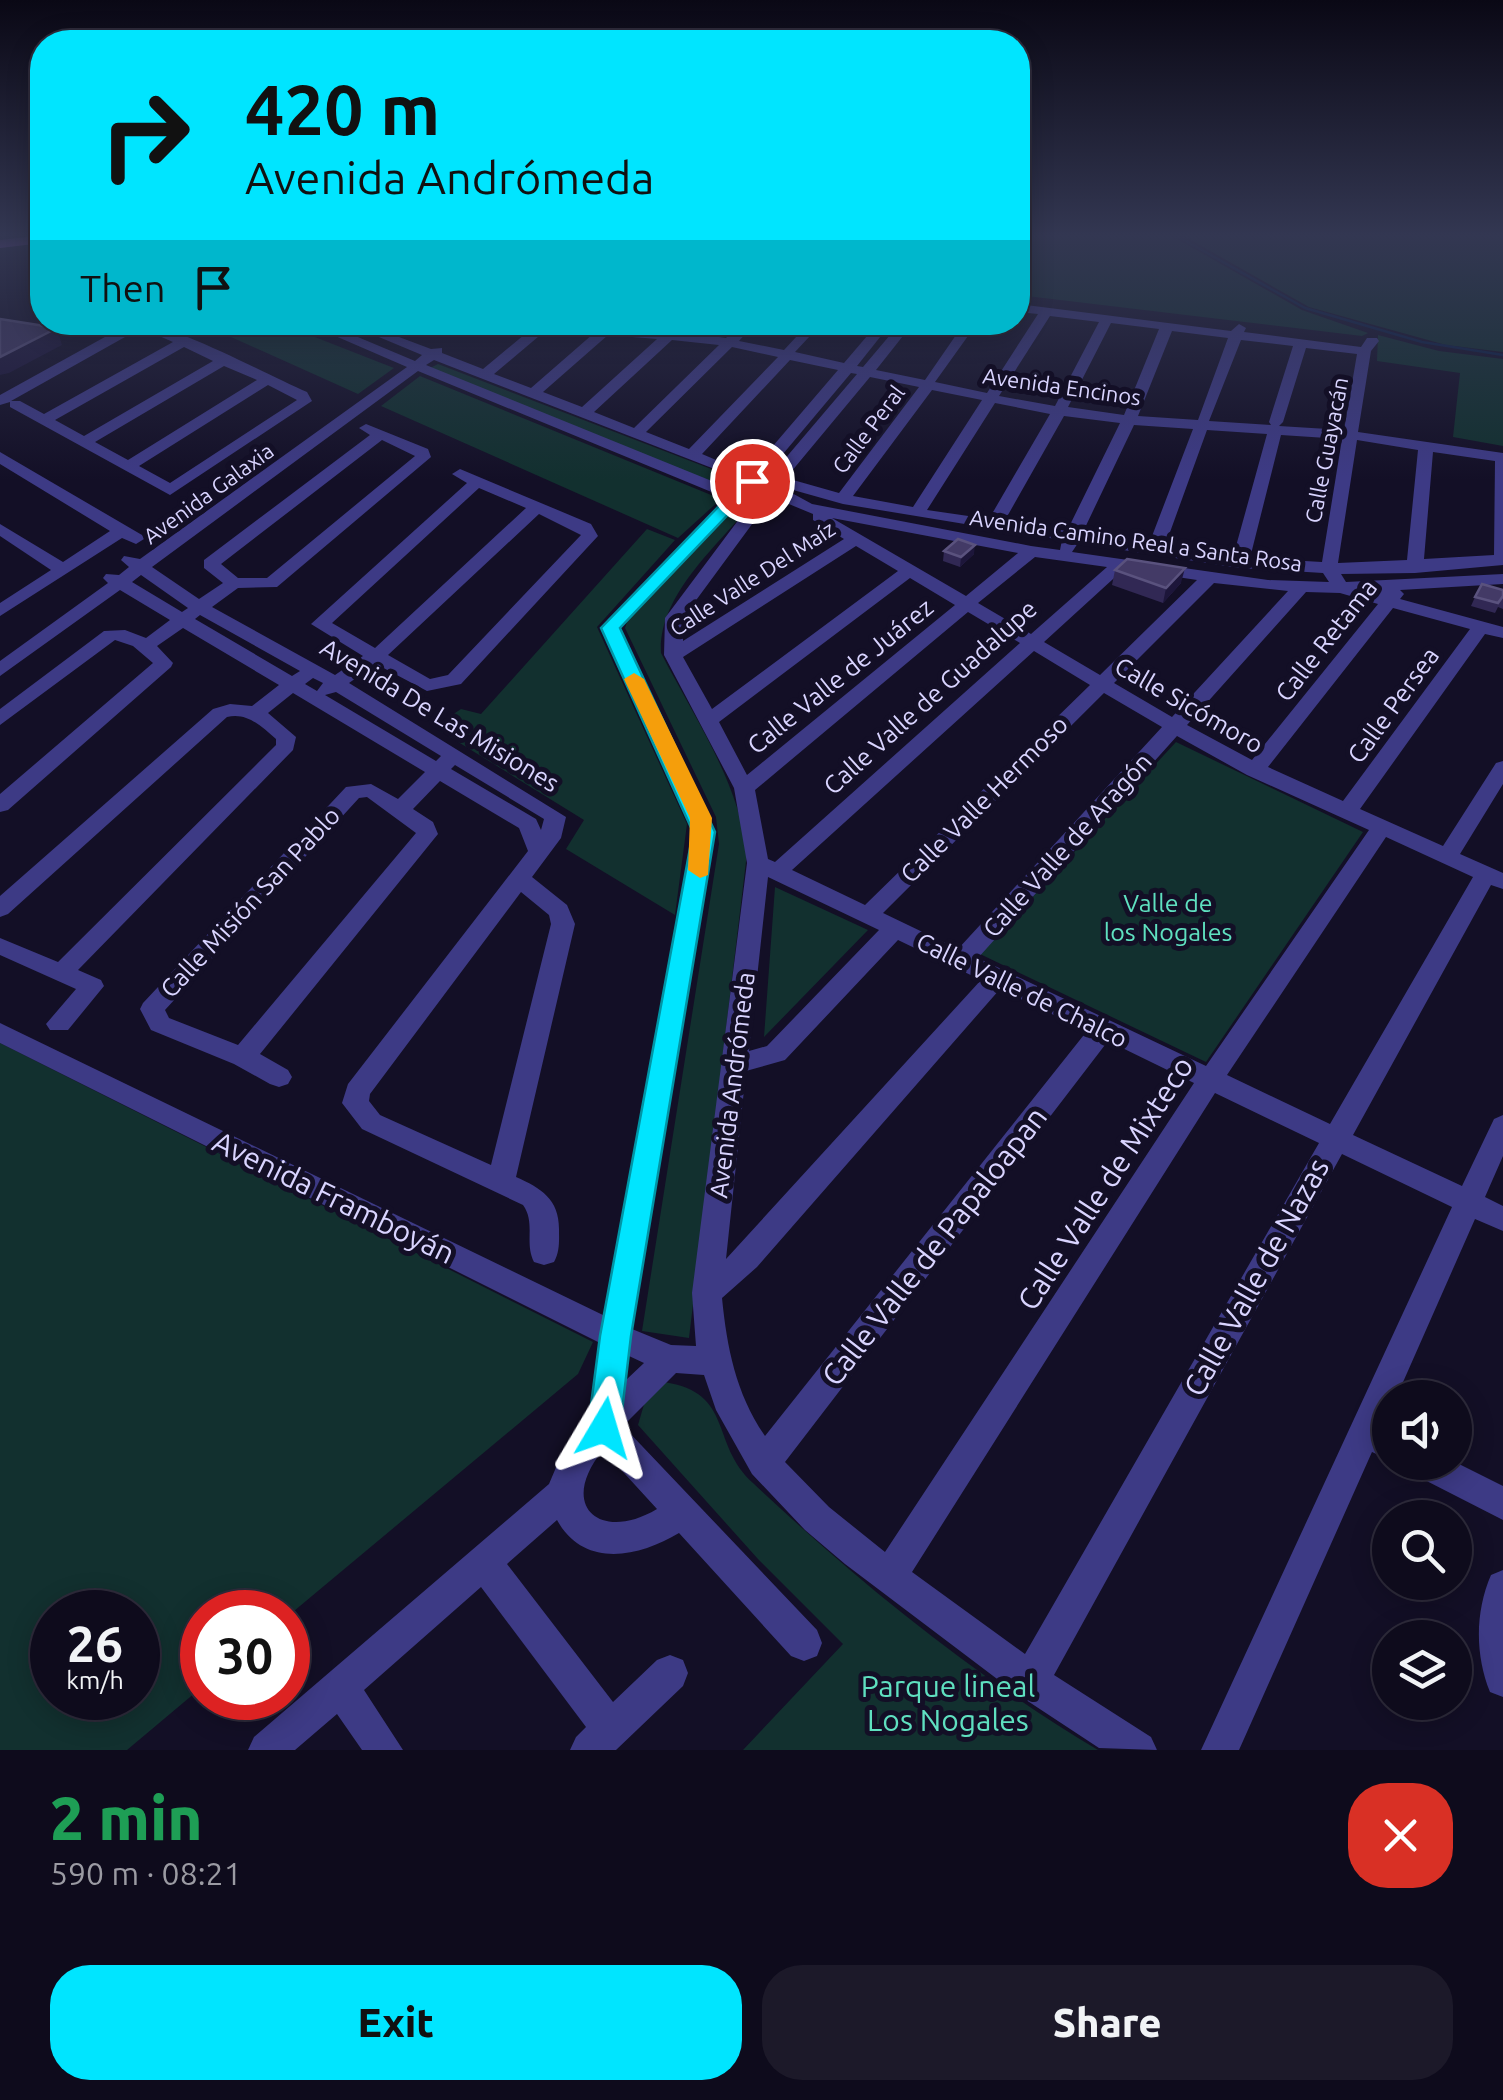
<!DOCTYPE html>
<html lang="en">
<head>
<meta charset="utf-8">
<style>
	:root { --surface:#0e0b1c; --page:#1c1929; --text:#f1f3f6; --muted:#9b9ba3; --line:#2e2b3b; --accent:#00e5ff }
	body { margin:0; font-family:Ubuntu,sans-serif; background:var(--page); color:var(--text); height:100vh; display:flex; flex-direction:column; font-size:38px; white-space:nowrap }
	* { box-sizing:border-box; margin:0 }
	p { font-size:32px; color:var(--muted) }
	.icon { flex:none; width:55px; height:55px; fill:none; stroke:currentColor; stroke-width:2; stroke-linecap:round; stroke-linejoin:round }
	.map { position:relative; height:1750px; overflow:hidden }
	.side { display:flex; flex-direction:column; background:var(--surface); flex:1 }
	.side>* { flex:none }
	.banner { position:absolute; left:30px; top:30px; width:1000px; height:305px; border-radius:40px; box-shadow:0 5px 25px #0003,0 0 0 2px var(--line); background:#00e5ff; color:#111; overflow:hidden }
	.controls { position:absolute; left:1372px; top:1380px; display:grid; gap:20px }
	.controls a { display:grid; place-items:center; width:100px; height:100px; border-radius:50%; background:var(--surface); box-shadow:0 5px 25px #0003,0 0 0 2px var(--line); font-size:50px }
	.speed { position:absolute; left:30px; top:1590px; display:flex; gap:20px; font-size:50px; font-weight:700; text-align:center }
	.speed>* { display:grid; place-content:center; width:130px; height:130px; border-radius:50%; background:var(--surface); box-shadow:0 5px 25px #0003,0 0 0 2px var(--line); line-height:1 }
	.speed small { font-size:25px; font-weight:400 }
	.speed .limit { border:15px solid #d22; background:#fff; color:#111 }
	.pin { position:absolute; display:grid; place-items:center; width:85px; height:85px; color:#fff; margin:-42px; border:5px solid #fff; border-radius:50%; box-shadow:0 2px 10px #0007 }
	.me { position:absolute; width:110px; margin:-55px; rotate:7deg; stroke-linejoin:round; filter:drop-shadow(0 0 8px #0008) }
	.turn { display:flex; align-items:center; gap:35px; height:210px; padding:0 50px; font-size:45px }
	.turn .icon { width:130px; height:130px; stroke-width:2.5 }
	.turn b { display:block; font-size:70px; line-height:85px }
	.then { display:flex; align-items:center; height:95px; padding:0 50px; background:#0003; gap:20px; font-size:38px }
	.round { display:grid; place-items:center; flex:none; width:105px; height:105px; border-radius:40px; background:var(--page) }
	.head { display:flex; align-items:center; justify-content:space-between; height:170px; padding:0 50px }
	h1 { font-size:60px; font-weight:800; line-height:75px; color:#1e9e55 }
	.cta { display:flex; gap:20px; margin-top:auto; padding:20px 50px }
	.cta a { flex:1; height:115px; border-radius:40px; background:var(--accent); color:#111; font-size:40px; font-weight:800; line-height:115px; text-align:center }
	.cta a+a { background:var(--page); color:var(--text) }
	.map>svg:first-child { display:block }
</style>
</head>
<body>
<div class="map">
<svg width="1503" height="1750" viewBox="0 0 1503 1750">
	<rect width="100%" height="100%" fill="#130f26"/>
	<path fill="#12302f" fill-rule="evenodd" d="M1018 235H1170L1302 310 1368 333 1362 336 1018 295Z
		M1182 235H1503V352L1446 345 1309 307Z
		M200 323H279L394 368 358 394Z
		M1378 335 1439 351 1503 359V446L1453 437 1460 373 1377 361Z
		M438 364 745 482 736 492 428 369Z
		M420 376 721 499 678 538 381 406Z
		M749 492 757 497C722 543 658 592 661 653 694 717 739 782 747 853L689 1338 642 1331 719 844 716 817 625 628 628 619Z
		M647 529 675 540 597 627 687 824 675 915 566 849 584 820 434 727 461 709 481 714Z
		M1176 742 1363 832 1206 1062 980 954Z
		M775 887 868 930 764 1037Z
		M0 1043 593 1342 578 1374 288 1616V1612H202V1687L127 1750H0ZM52 1612H138V1698H52Z
		M664 1382C735 1393 709 1443 753 1483 858 1582 974 1676 1098 1750H743L843 1644 758 1559 638 1425 645 1401Z"/>
	<g fill="none" stroke-linecap="round" stroke-linejoin="round">
		<path stroke="#0a1f44" stroke-width="2.5" d="M1175 235 1305 308 1422 342 1503 355"/>
		<path fill="#3d3a85" fill-rule="evenodd" d="M1018 304 1231 331 1239 324 1246 328 1244 332 1361 347 1367 338H1377L1379 341 1371 351 1358 432 1503 453V565L1415 573 1341 574 1346 582 1503 574V584L1400 590 1404 594 1400 599 1503 627V638L1485 634 1360 809 1443 846 1496 763 1503 761V784L1460 854 1503 873V889L1491 885 1353 1135 1462 1186 1494 1119 1503 1115V1156L1485 1197 1503 1206V1231L1475 1219 1396 1398H1390V1411L1383 1425 1390 1429V1460L1372 1452 1239 1750H1201L1452 1207 1342 1154 1054 1675 1151 1737 1157 1750 1099 1748 1017 1694 845 1564 805 1530 752 1474 716 1410 704 1375 676 1373 623 1426 817 1630 822 1643 817 1656 804 1661 791 1656 679 1533C639 1557 584 1569 557 1520L507 1564 613 1702 657 1660 670 1655 683 1660 688 1673 683 1686 616 1750H570L576 1737 586 1727 481 1587 364 1690 403 1750H362L337 1714 295 1750H248L254 1737 549 1484 563 1451 590 1417 600 1343 0 1043V1023L605 1316 693 832 601 628 726 498 418 371 152 567 199 599 223 583 204 568V560L370 435 359 428 366 424 428 449 431 457 277 587 238 588 212 607 335 675 363 656 311 624 467 483 452 474 460 469 591 524 598 536 461 684 427 691 376 664 349 683 566 817 561 838 532 877 567 905 575 924 516 1177C541 1188 559 1199 559 1229 559 1241 560 1251 554 1262L544 1265 534 1262C524 1243 536 1223 523 1205L362 1129 342 1103 348 1084 528 851 519 828 440 781 413 809 433 822 438 834 260 1054 288 1070 292 1077 288 1084 279 1087 270 1084 234 1064 151 1030 140 1009 143 1003 346 787 371 784 398 799 425 772 293 693 268 713 296 737 293 750 78 970 101 980 104 986 68 1030H50L46 1024 76 989 0 955V938L58 962 276 745V739C261 726 247 712 227 717L8 914 0 917V896L213 709 230 704 252 706 279 685 183 628 157 646 173 663 171 667 8 810 0 812V794L153 663 133 646 115 640 0 725V709L104 631 125 630 146 638 170 620 120 590 0 676V661L108 583 103 578 106 574 119 575 129 567 121 560 124 556 140 559 407 367 303 322H322L415 361 422 355 343 322H362L382 330 492 322H554L670 330 726 338 742 322H756L739 341 784 350 810 322H823L795 352 844 363 879 322H892L857 366 863 367 901 322H914L876 370 925 380 965 322H978L935 382 987 393 1038 314 1018 312ZM1050 316 1099 322 1055 406 999 396ZM1111 323 1159 329 1124 415 1068 407ZM512 329 530 330 483 369 442 353V348L431 349 399 337ZM545 331 593 334 531 388 494 374ZM1172 331 1228 338 1198 420 1138 416ZM608 335 657 339 582 407 543 392ZM672 340 719 345 634 428 594 412ZM1241 340 1293 346 1269 422 1271 425 1209 421ZM732 347 778 357 689 449 646 432ZM1306 348 1357 354 1344 430 1279 426 1283 422ZM434 360 717 470 742 483 734 490 426 365ZM790 360 838 370 749 474 702 454ZM851 373 857 374 772 474 767 473ZM870 377 919 387 839 493 786 478ZM932 390 982 400 913 507 853 496ZM995 403 1050 414 989 519 927 510ZM1064 416 1120 423 1067 531 1004 522ZM1134 425 1193 429 1149 544 1082 534ZM1207 430 1267 434 1233 557 1165 546ZM1281 435 1342 439 1322 562 1250 558ZM382 440 415 456 267 578H238L221 564ZM1357 440 1418 450 1407 560 1338 563ZM1433 452 1495 461 1494 555 1424 559ZM779 486 843 504 1062 540 1060 550 1031 546 812 504ZM479 488 526 508 375 648 332 623ZM754 488 760 491 665 618 664 655 734 788 747 863 692 1293 696 1346 671 1345 632 1329 715 832 619 629ZM772 497 813 514V520L844 539 683 641V618ZM539 514 581 535 448 675 430 679 388 655ZM832 518 1018 553 966 596ZM1078 543 1240 568 1323 573 1329 582 1268 580 1072 552ZM856 546 898 571 712 709 683 657ZM1035 557 1107 567 1031 634 978 603ZM1124 569 1197 580 1100 675 1044 642ZM141 575 188 608 182 612 132 582ZM910 578 955 605 747 775 719 722ZM1214 583 1288 591 1172 717 1114 683ZM1306 592 1340 593 1378 604 1252 760 1187 725ZM1393 608 1470 629 1343 801 1268 767ZM968 612 1020 643 775 862 768 859 755 790ZM200 615 300 671 292 676 195 619ZM1034 651 1090 685 865 905 792 870ZM313 678 323 683 317 691 305 684ZM336 692 441 756 436 761 325 695ZM1104 693 1162 727 958 949 883 913ZM1177 736 1247 775 1369 830 1206 1066 978 958ZM455 765 544 819 541 830 536 819 451 769ZM367 797 416 833 238 1045 169 1018 165 1010 359 798ZM1386 837 1473 877 1330 1124 1227 1075ZM768 877 879 930 767 1046 749 1051ZM521 892 549 915 551 924 491 1165 380 1115 369 1101 370 1094ZM898 940 981 980 726 1259 746 1071 785 1060ZM1000 989 1087 1031 765 1436C736 1394 727 1348 722 1298L757 1267ZM1108 1041 1194 1083 885 1552 829 1507 785 1462ZM1215 1093 1319 1143 1025 1654 912 1572ZM629 1356 644 1363 626 1380ZM603 1450 657 1509C600 1543 557 1506 603 1450Z
			M132 322C171 322 265 374 307 392L312 401 170 495 10 407V402L0 405V395ZM141 328 173 342 44 414 20 401H11ZM184 347 213 361 84 436 55 420ZM224 366 257 380 128 460 95 442ZM268 385 297 400 170 483 139 466Z
			M0 452 142 535 144 539 136 544 122 538 0 616V603L51 570 0 536V524L63 562 110 531 0 464Z
			M1407 1462H1455L1503 1486V1520L1411 1473Z
			M1503 1570V1697L1490 1692C1475 1655 1475 1612 1491 1575Z"/>
		<path fill="#c25bff" fill-rule="evenodd" d="M42 235V243L0 248V240Z"/>
	</g>
	<path fill="#312854" d="M944 551 974 554 960 567 943 561Z
		M1115 570 1181 583 1163 603 1112 585Z
		M1503 590V609L1498 607 1495 613 1471 606 1475 597Z"/>
	<path fill="#1d163a" d="M57 328 62 345 9 373 0 375V357Z
		M975 545 974 554 960 567 961 557Z
		M1185 568 1181 583 1163 603 1166 588Z"/>
	<path fill="#433a66" stroke="#5a527e" stroke-width="2.5" d="M0 319 57 328 0 357Z
		M958 539 975 545 961 557 944 551Z
		M1127 559 1185 568 1166 588 1115 570Z
		M1482 584 1503 590V596L1498 603 1475 597Z"/>
	<linearGradient id="sky" x2="0" y2="1"><stop stop-color="#0a0815"/><stop offset="0.49" stop-color="#333752"/><stop offset="1" stop-color="#333752" stop-opacity="0"/></linearGradient>
	<rect width="1503" height="480" fill="url(#sky)"/>
	<path fill="#00e5ff" stroke="#0095a6" stroke-width="2.5" d="M746 478 760 481 620 628 715 832 631 1336 620 1428 616 1438 604 1443 593 1438 588 1428 600 1336 693 832 601 628Z"/>
	<path fill="#f59e0b" d="M634 673 644 679 712 818 708 875 700 878 688 870 690 818 624 679Z"/>
	<g text-anchor="middle" dominant-baseline="central" stroke-width="10" stroke-linejoin="round" paint-order="stroke">
		<g font-size="22" fill="#d9d4ff" stroke="#130f26">
			<text transform="translate(1062 386) rotate(8)">Avenida Encinos</text>
			<text transform="translate(868 429) rotate(-53)">Calle Peral</text>
			<text transform="translate(1326 450) rotate(-79)">Calle Guayacán</text>
			<text transform="translate(208 493) rotate(-36)">Avenida Galaxia</text>
			<text transform="translate(1136 540) rotate(8)">Avenida Camino Real a Santa Rosa</text>
			<text transform="translate(752 578) rotate(-33)">Calle Valle Del Maíz</text>
		</g>
		<g font-size="25" fill="#d9d4ff" stroke="#130f26">
			<text transform="translate(1326 640) rotate(-52)">Calle Retama</text>
			<text transform="translate(840 676) rotate(-39)">Calle Valle de Juárez</text>
			<text transform="translate(930 697) rotate(-42)">Calle Valle de Guadalupe</text>
			<text transform="translate(1189 705) rotate(30)">Calle Sicómoro</text>
			<text transform="translate(1393 705) rotate(-54)">Calle Persea</text>
			<text transform="translate(440 715) rotate(31)">Avenida De Las Misiones</text>
			<text transform="translate(984 799) rotate(-45)">Calle Valle Hermoso</text>
			<text transform="translate(1067 845) rotate(-48)">Calle Valle de Aragón</text>
			<text transform="translate(250 902) rotate(-47)">Calle Misión San Pablo</text>
			<text transform="translate(1022 990) rotate(26)">Calle Valle de Chalco</text>
			<text transform="translate(732 1085) rotate(-83)">Avenida Andrómeda</text>
		</g>
		<g font-size="25" fill="#5fe0c0" stroke="#130f26">
			<text x="1168" y="903">Valle de<tspan x="1168" dy="29">los Nogales</tspan></text>
		</g>
		<g font-size="30" fill="#d9d4ff" stroke="#130f26">
			<text transform="translate(1105 1183) rotate(-57)">Calle Valle de Mixteco</text>
			<text transform="translate(334 1197) rotate(26)">Avenida Framboyán</text>
			<text transform="translate(934 1246) rotate(-52)">Calle Valle de Papaloapan</text>
			<text transform="translate(1256 1277) rotate(-61)">Calle Valle de Nazas</text>
		</g>
		<g font-size="30" fill="#5fe0c0" stroke="#130f26">
			<text x="948" y="1686">Parque lineal<tspan x="948" dy="34">Los Nogales</tspan></text>
		</g>
	</g>
</svg>
<div class="controls">
<a><svg class="icon" aria-label="sound" viewBox="0 0 24 24"><path d="M4 9h4l5-4v14l-5-4H4zM17 9q2 3 0 6"/></svg></a>
<a><svg class="icon" aria-label="search" viewBox="0 0 24 24"><circle cx="10" cy="10" r="6"/><path d="M15 15l6 6"/></svg></a>
<a><svg class="icon" aria-label="layers" viewBox="0 0 24 24"><path d="M12 4l9 5-9 5-9-5zM3 14l9 5 9-5"/></svg></a>
</div>
<div class="speed"><div>26<small>km/h</small></div><div class="limit">30</div></div>
<div class="pin" style="left:752px;top:481px;background:#d93025"><svg class="icon" aria-label="arrive" viewBox="0 0 24 24"><path d="M6 21V4h12l-3 4 3 4H6"/></svg></div>
<svg class="me" style="left:604px;top:1428px" viewBox="-20 -20 40 40"><path d="M0-17L14 15 0 8-14 15z" fill="#00e5ff" stroke="#fff" stroke-width="4"/></svg>
<div class="banner">
<div class="turn"><svg class="icon" aria-label="right" viewBox="0 0 24 24"><path d="M7 20v-9h11M14 6l5 5-5 5"/></svg><div><b>420 m</b>Avenida Andrómeda</div></div>
<div class="then">Then<svg class="icon" aria-label="arrive" viewBox="0 0 24 24"><path d="M6 21V4h12l-3 4 3 4H6"/></svg></div>
</div>
</div>
<section class="side">
<div class="head"><div><h1>2 min</h1><p>590 m · 08:21</p></div><a class="round" style="background:#d93025;color:#fff"><svg class="icon" aria-label="close" viewBox="0 0 24 24"><path d="M6 6l12 12M18 6L6 18"/></svg></a></div>
<div class="cta"><a>Exit</a><a>Share</a></div>
</section>
</body>
</html>
